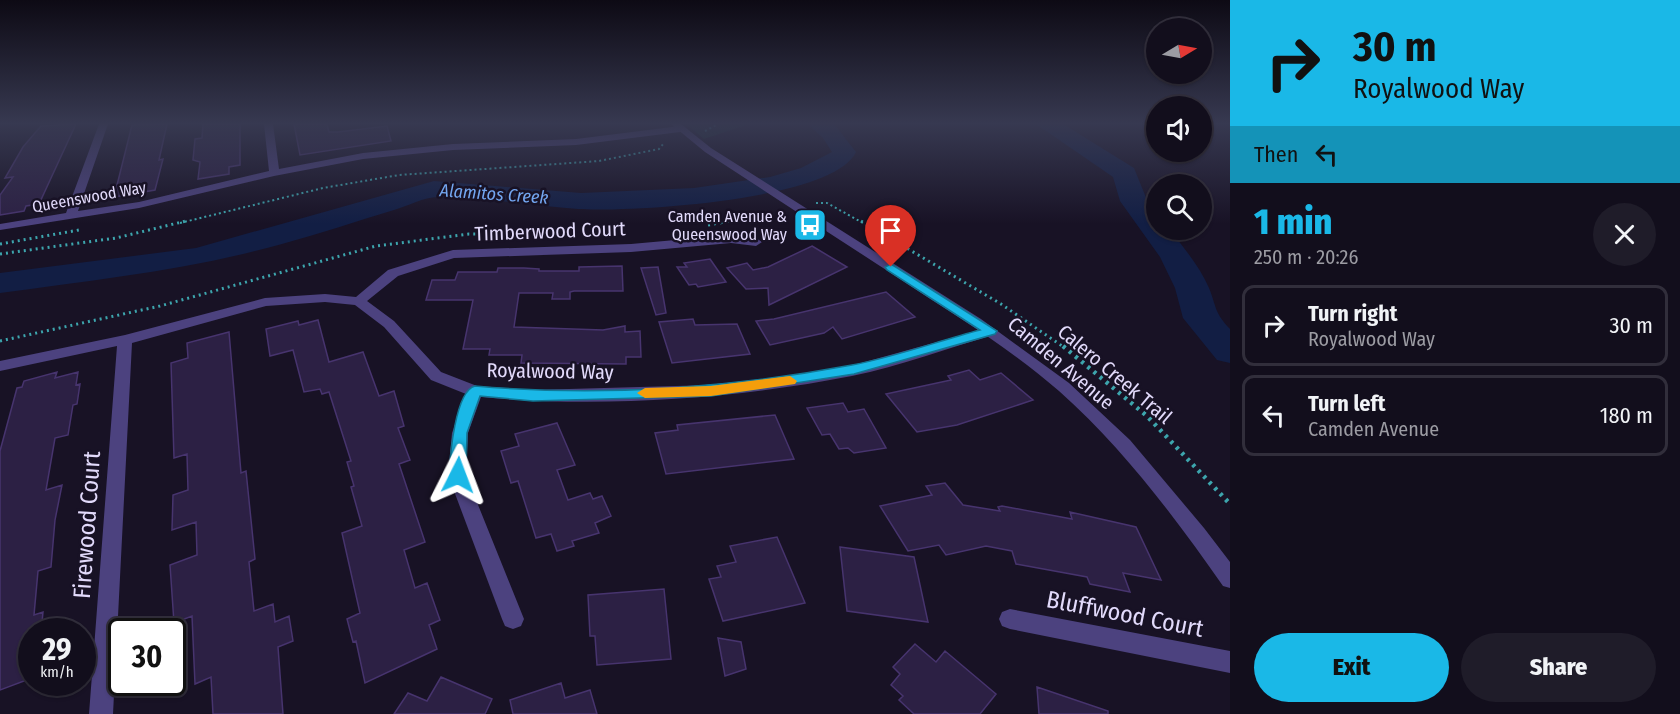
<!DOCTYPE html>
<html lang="en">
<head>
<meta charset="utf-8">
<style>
	:root { --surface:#120e1c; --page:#1f1c29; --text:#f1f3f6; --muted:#9c9ca3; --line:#312e3b; --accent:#1ab8e7 }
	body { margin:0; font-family:"Fira Sans Condensed",sans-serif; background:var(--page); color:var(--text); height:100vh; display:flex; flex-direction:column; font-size:22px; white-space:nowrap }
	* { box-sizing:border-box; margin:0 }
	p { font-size:20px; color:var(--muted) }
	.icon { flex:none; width:33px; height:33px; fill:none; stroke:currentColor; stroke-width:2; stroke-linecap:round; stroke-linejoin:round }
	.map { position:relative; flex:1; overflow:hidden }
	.sheet { display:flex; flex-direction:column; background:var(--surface); width:450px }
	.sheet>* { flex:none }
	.hud { background:#1ab8e7; color:#111; overflow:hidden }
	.needle { width:39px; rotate:80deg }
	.controls { position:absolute; left:1146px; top:18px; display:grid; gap:12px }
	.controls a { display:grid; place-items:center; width:66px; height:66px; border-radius:50%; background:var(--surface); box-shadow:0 2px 4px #0004,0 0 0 2px var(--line); font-size:30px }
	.speed { position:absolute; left:18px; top:618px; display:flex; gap:12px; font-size:30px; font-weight:700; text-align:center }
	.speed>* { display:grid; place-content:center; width:78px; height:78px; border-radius:50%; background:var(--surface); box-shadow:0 2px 4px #0004,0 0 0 2px var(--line); line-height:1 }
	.speed small { font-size:15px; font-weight:400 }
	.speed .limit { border:3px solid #111; border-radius:9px; background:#fff; color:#111 }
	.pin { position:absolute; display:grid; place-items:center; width:51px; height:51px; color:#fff; margin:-62px -26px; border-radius:50% 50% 50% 0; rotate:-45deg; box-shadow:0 0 6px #0007 }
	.pin .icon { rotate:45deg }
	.me { position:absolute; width:66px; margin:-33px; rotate:3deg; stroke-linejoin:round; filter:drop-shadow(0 0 4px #0008) }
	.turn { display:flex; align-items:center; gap:21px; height:126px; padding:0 24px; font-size:27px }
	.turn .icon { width:78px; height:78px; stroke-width:2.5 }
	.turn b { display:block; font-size:42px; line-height:51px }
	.then { display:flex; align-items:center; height:57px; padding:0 24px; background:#0003; gap:12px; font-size:22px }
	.round { display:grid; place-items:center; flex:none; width:63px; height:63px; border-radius:32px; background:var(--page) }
	.overview { display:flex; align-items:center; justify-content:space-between; height:102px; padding:0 24px }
	h1 { font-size:36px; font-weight:800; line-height:45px; color:var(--accent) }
	.cta { display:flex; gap:12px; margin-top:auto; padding:12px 24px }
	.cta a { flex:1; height:69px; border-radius:36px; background:var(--accent); color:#111; font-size:24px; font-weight:800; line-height:69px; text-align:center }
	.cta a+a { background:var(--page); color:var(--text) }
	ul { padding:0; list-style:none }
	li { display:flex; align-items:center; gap:18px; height:81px; margin:0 12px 9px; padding:0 12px; border:3px solid var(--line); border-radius:12px }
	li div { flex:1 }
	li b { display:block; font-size:22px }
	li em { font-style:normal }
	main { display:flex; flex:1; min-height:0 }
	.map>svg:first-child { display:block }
</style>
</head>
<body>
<main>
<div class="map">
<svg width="1230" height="714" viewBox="0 0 1230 714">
	<rect width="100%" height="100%" fill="#181225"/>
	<path fill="#162c2f" d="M686 124H746V125L704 139Z"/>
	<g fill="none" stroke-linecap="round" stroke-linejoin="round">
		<path fill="#121e44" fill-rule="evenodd" d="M808 124H834L856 152C833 201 629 212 578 209 532 206 485 197 438 197 424 197 408 206 394 210 357 221 319 234 282 244 189 270 95 280 0 293V273L196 248 434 181 581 193 694 188 770 177 801 168 832 152 823 138Z
			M1036 124H1063L1134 168 1147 200 1156 212V230H1170C1184 248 1200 267 1209 288 1217 308 1214 312 1230 329V363L1217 360 1183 318 1175 288 1160 257 1120 201 1113 177Z"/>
	</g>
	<path fill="#2c2044" stroke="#47346e" stroke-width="1.5" d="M76 124 39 204 26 206 24 211 0 215V195L13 177 5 178 23 147 41 126Z
		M167 124 159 160 163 159 155 190 114 197 132 125Z
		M203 124H240V165L229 167V174L198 179 200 162 193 160 195 139 202 138Z
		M294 124H327L329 132H338L387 126 391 141 300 155Z
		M812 246 847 267 769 305 768 288 746 289 727 268 747 263 753 270 768 267Z
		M710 259 726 282 698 287 696 284 689 285 677 267H687L684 263Z
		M622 266 623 291H574L570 292V299H552L553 293H519L514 327 603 330 625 326V332L640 331 641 357H626V364L521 363 522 355H489L490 349H463L473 300H426L432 280H455L458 272H497L498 268H524L539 269V271H579V267Z
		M658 267 666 313 656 315 641 268Z
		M886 292 915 317 842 339 833 327 824 333 770 345 756 321 774 319Z
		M693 319 695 325 737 324 750 354 672 363 659 322Z
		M318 320 329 362 363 352 379 396 394 391 404 426 398 428 410 460 399 464 425 542 404 550 415 588 427 583 440 620 429 625 437 649 365 683 356 641 353 642 347 619 360 613 342 533 362 526 351 487 354 486 347 462 351 461 329 392 322 394 320 389 304 392 293 350 270 356 266 329 298 321 299 325Z
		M229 332 241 473 246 471 255 559 249 562 254 611 273 604 275 622 289 616 293 641 278 647 283 714H213L211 677 195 684 192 616 174 623 170 565 197 555 196 522 172 530 173 495 188 490 187 454 174 458 171 363 188 358 187 343Z
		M969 370 980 380 1001 373 1033 400 957 425 917 432 886 394 951 380 948 376Z
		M57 372 55 378 78 372 76 385 80 384 77 404 73 405 68 435 55 438 46 490 62 485 55 520 51 567 38 571 34 615 43 612 41 632H32V678L0 690V451L17 388 22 387 24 381Z
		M843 403 848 412 864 409 886 448 854 453 848 448 839 449 830 434 822 435 807 408Z
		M775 415 794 459 666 474 655 433 678 430 677 425Z
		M557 423 575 465 557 470 568 500 590 493 593 499 602 496 611 516 595 523 599 533 572 541 574 546 557 551 551 534 536 538 518 481 511 483 501 451 519 446 515 434Z
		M945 483 963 505 1000 511 998 507 1002 506 1072 519 1070 512 1136 527 1161 580 1123 573 1130 592 1090 584 1087 577 1016 564 1012 551 986 546 946 555 939 545 908 551 880 506 932 495 926 486Z
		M777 537 805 603 723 621 709 579 721 577 717 566 736 562 730 546Z
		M840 547 914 557 928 622 847 611Z
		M664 589 671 659 597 665 595 636H590L588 595Z
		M718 638 741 642 746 669 725 676Z
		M915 644 936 662 945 651 996 694 980 714H914L899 700 903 696 891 685 900 674 893 667Z
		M441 677 492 699 485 714H394L408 693 427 701Z
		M561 683 565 698 590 690 597 714H513L510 700Z
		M1037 687 1108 711V714H1039Z"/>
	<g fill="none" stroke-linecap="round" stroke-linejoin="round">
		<path stroke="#3da5ad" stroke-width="2" stroke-dasharray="2 3" stroke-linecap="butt" d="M705 131 718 124
			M816 203H827L863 223
			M180 223 323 188 399 175 599 161 659 149 664 143
			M722 223 780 213"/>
		<path stroke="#3da5ad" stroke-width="3" stroke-dasharray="2 4" stroke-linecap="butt" d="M861 221 1001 304 1065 348
			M708 225 731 221
			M0 244 79 230
			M0 254 116 238 186 221
			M0 341 160 306 376 246 469 234H571"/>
		<path stroke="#3da5ad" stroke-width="4.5" stroke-dasharray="3 5" stroke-linecap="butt" d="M1063 346 1147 416 1230 504"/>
		<path fill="#4c427f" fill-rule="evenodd" d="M99 124H108L78 211 139 202 269 171 264 124H273L279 169 363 153 453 144 576 139 680 126 685 129 680 132 576 145 453 150 363 159 274 176 139 208 0 230V224L66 213Z
			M731 235 756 238 762 242 756 246 731 243 631 252 454 258 398 276 367 301 394 321 441 372 477 386 533 390 711 385 782 377 854 365 991 327 998 331 996 334C949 348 900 366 852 376 734 399 601 408 481 397L468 433 466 475 524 619 521 626 513 629 505 626 502 619 448 475 452 433 466 394 431 380 384 327 355 305 325 302 266 306 132 343 113 714H89L117 346 0 371V361L125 335 265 298 325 294 356 297 388 270 453 250 631 244Z
			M1010 609 1230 651V673L1010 629 1002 626 999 619 1002 612Z"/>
		<path fill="#4c427f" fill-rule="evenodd" d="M671 124H681L711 148 981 319 1069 383 1130 440 1204 528 1230 562V588L1223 586C1174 516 1123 448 1059 391 1011 349 956 316 903 281 837 238 771 195 705 152Z"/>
	</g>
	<linearGradient id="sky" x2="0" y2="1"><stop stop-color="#0d0a14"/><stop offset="0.55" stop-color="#373951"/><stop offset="1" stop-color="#373951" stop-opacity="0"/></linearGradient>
	<rect width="1230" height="224" fill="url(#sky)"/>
	<path fill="#1ab8e7" stroke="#117896" stroke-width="1.5" d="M891 264 997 331 995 334 854 374 711 396 533 401 480 396 467 433 466 475 463 480H452L449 475C450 457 455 391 475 386 600 397 729 388 852 365 895 357 938 341 980 330L887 270 885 267Z"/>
	<path fill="#f59e0b" d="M790 376 797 381 795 384 711 396 645 398 637 393 645 388 711 386Z"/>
	<defs>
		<symbol id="bus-square" viewBox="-11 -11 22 22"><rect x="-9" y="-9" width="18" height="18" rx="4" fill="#1ab8e7" stroke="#181225"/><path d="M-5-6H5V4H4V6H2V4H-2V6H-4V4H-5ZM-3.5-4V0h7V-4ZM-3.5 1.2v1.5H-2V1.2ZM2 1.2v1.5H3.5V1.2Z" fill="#fff"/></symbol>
	</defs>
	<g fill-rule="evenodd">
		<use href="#bus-square" x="791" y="206" width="38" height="38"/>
	</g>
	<g text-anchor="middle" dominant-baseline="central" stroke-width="5" stroke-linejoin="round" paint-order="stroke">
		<g font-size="16" fill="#e2dafb" stroke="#181225">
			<text transform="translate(89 197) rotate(-10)">Queenswood Way</text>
		</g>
		<g font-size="16" fill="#e2dafb" stroke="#181225" text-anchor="end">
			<text x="787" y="216">Camden Avenue &amp;<tspan x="787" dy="18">Queenswood Way</tspan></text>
		</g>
		<g font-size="18" font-style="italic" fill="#73a6f0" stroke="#181225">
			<text transform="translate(494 194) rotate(4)">Alamitos Creek</text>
		</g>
		<g font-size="20" fill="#e2dafb" stroke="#181225">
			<text transform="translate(550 231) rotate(-2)">Timberwood Court</text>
			<text transform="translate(1061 363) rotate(40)">Camden Avenue</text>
			<text transform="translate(550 371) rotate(1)">Royalwood Way</text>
			<text transform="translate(1115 374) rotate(40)">Calero Creek Trail</text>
		</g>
		<g font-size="24" fill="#e2dafb" stroke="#181225">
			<text transform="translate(87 525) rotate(-86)">Firewood Court</text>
			<text transform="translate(1125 614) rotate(11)">Bluffwood Court</text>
		</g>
	</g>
</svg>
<div class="controls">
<a><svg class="needle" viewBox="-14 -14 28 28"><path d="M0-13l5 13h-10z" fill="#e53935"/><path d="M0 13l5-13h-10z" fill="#9c9ca3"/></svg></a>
<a><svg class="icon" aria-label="sound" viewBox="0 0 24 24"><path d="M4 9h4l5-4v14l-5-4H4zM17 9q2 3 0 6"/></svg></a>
<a><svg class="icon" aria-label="search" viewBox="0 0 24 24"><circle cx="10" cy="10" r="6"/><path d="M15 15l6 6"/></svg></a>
</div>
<div class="speed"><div>29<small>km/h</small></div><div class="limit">30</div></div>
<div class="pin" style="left:891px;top:267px;background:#d93025"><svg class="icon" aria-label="arrive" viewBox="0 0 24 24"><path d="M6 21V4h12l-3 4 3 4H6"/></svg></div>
<svg class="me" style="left:458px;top:475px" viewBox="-20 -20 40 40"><path d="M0-17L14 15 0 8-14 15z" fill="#1ab8e7" stroke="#fff" stroke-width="4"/></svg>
</div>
<section class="sheet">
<div class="hud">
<div class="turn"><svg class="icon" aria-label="right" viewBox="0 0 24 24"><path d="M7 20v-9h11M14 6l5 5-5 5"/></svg><div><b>30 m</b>Royalwood Way</div></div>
<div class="then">Then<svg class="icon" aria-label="left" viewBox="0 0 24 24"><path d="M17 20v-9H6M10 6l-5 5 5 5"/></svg></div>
</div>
<div class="overview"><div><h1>1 min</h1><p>250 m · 20:26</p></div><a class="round"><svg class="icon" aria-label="close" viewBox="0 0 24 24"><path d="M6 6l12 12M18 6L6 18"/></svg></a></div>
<ul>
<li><svg class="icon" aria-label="right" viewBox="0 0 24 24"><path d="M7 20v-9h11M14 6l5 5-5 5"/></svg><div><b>Turn right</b><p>Royalwood Way</p></div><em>30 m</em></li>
<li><svg class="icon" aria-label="left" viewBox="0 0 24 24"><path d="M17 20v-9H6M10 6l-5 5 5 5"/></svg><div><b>Turn left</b><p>Camden Avenue</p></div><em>180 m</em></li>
</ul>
<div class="cta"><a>Exit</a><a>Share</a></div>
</section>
</main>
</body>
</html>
